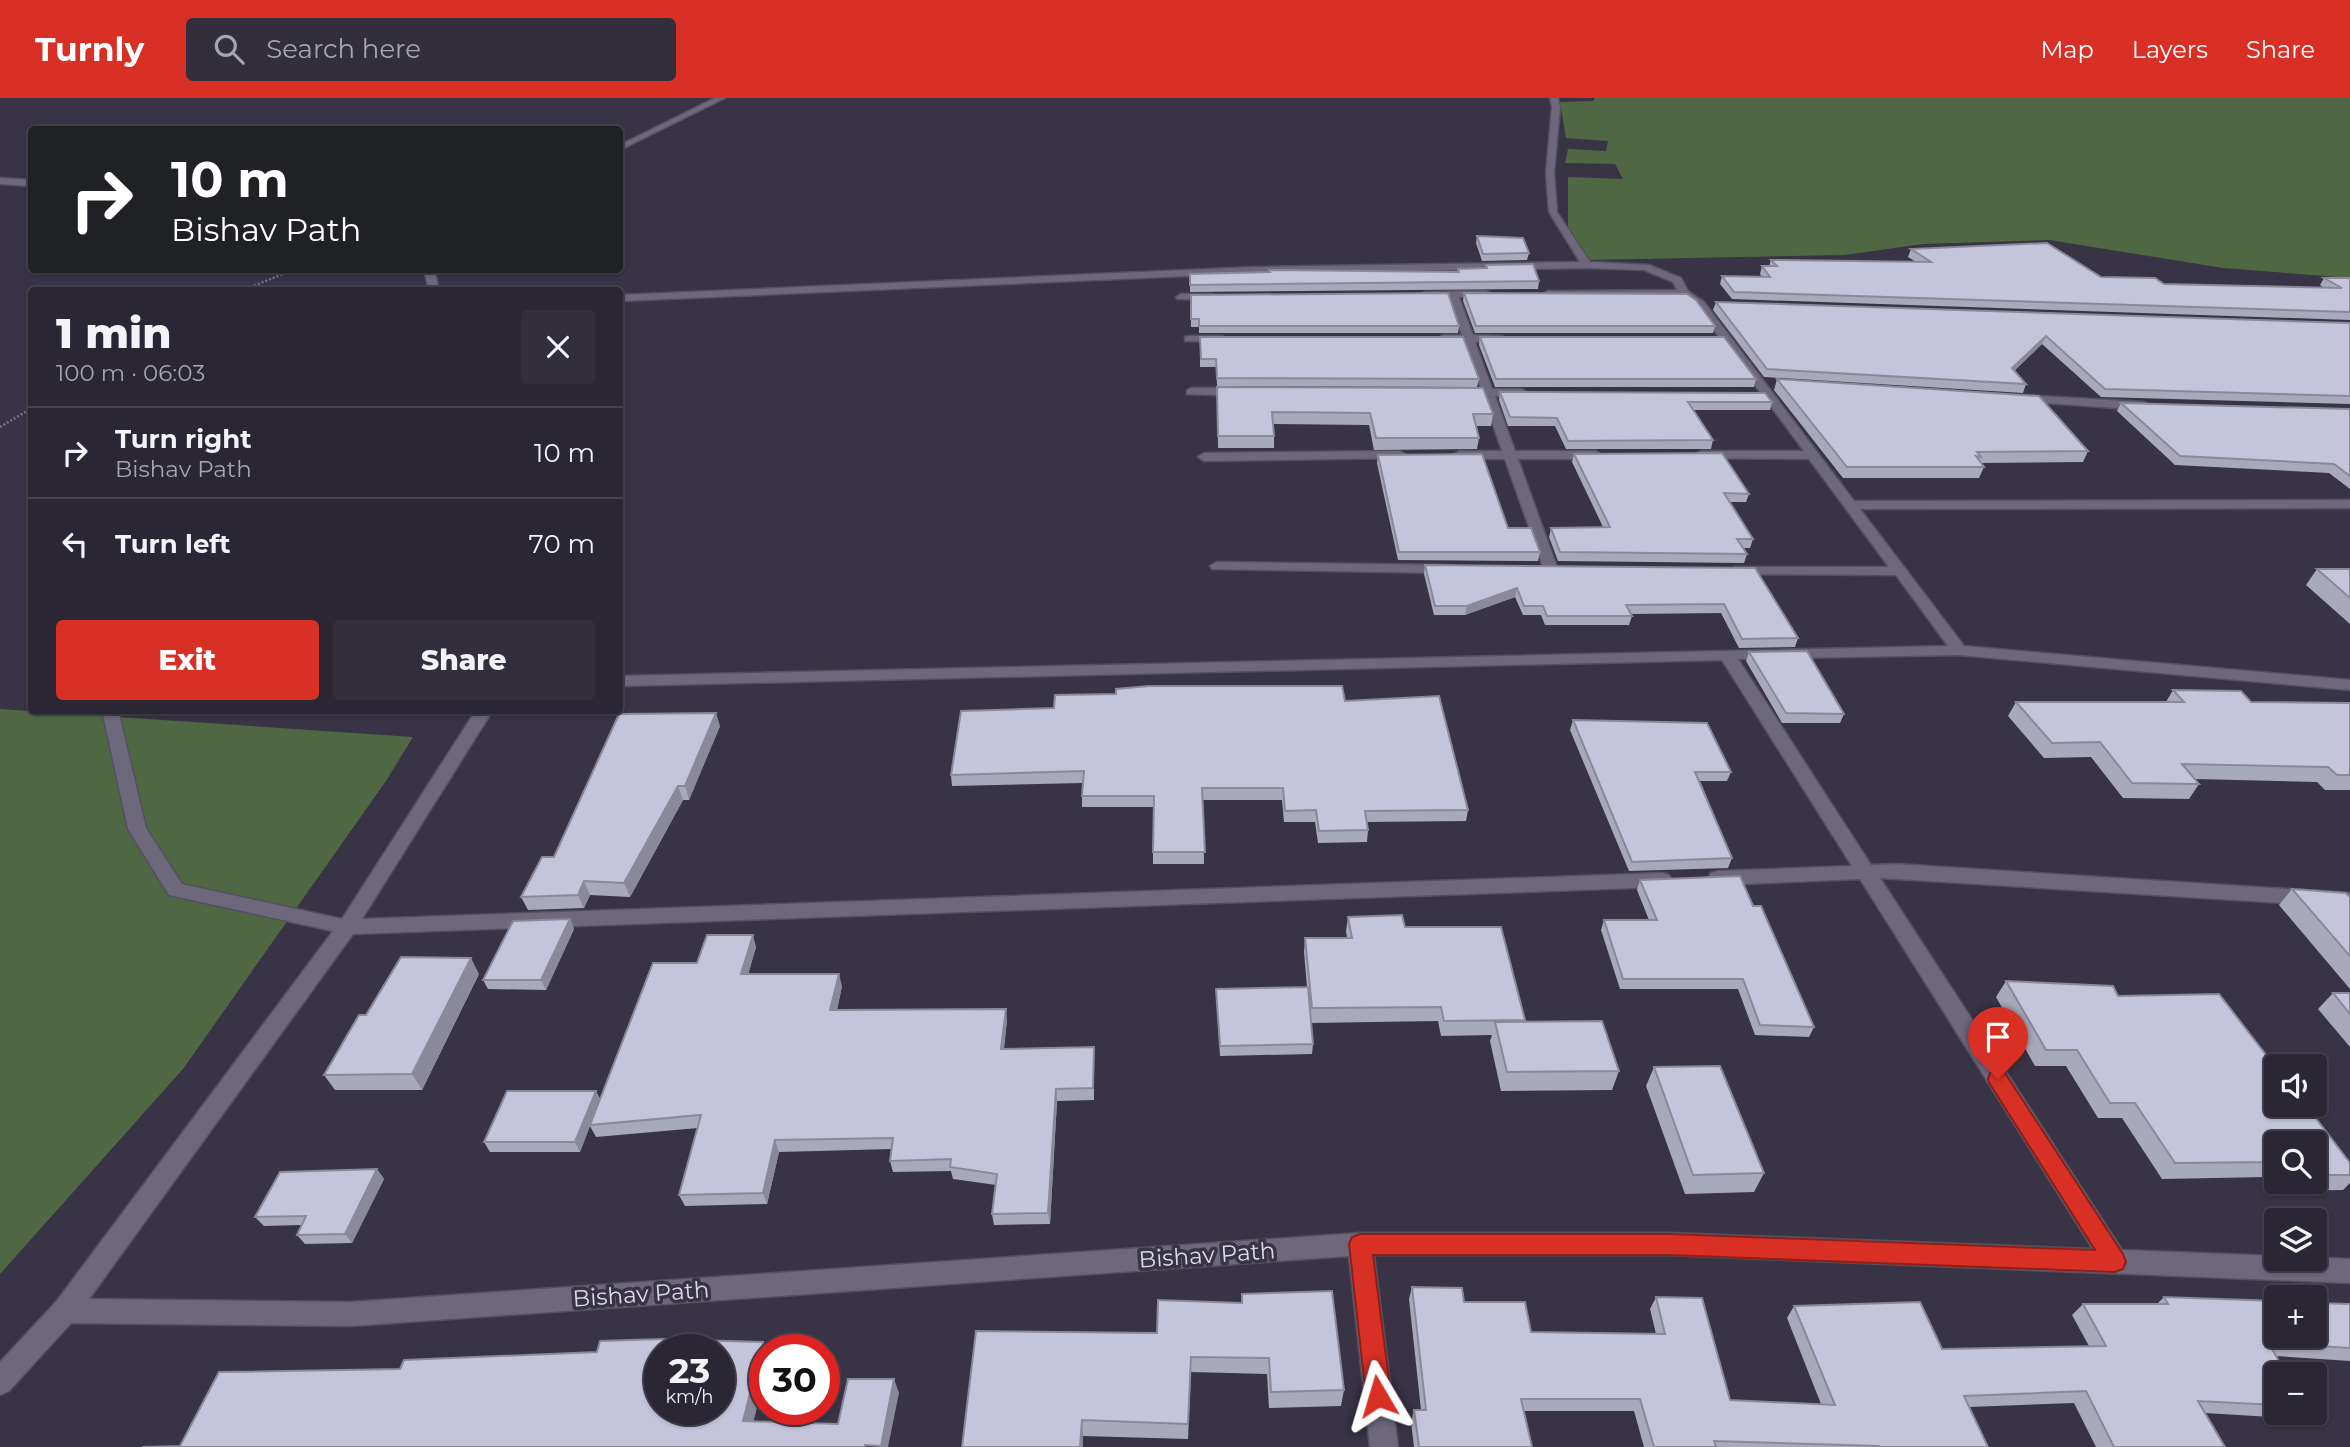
<!DOCTYPE html>
<html lang="en">
<head>
<meta charset="utf-8">
<style>
	:root { --surface:#2a2634; --page:#322e3c; --text:#f1f3f6; --muted:#a5a5ac; --line:#46434f; --accent:#d93025 }
	body { margin:0; font-family:Montserrat,sans-serif; background:var(--page); color:var(--text); height:100vh; display:flex; flex-direction:column; font-size:26px; white-space:nowrap }
	* { box-sizing:border-box; margin:0 }
	p { font-size:23px; color:var(--muted) }
	.icon { flex:none; width:38px; height:38px; fill:none; stroke:currentColor; stroke-width:2; stroke-linecap:round; stroke-linejoin:round }
	.map { position:relative; flex:1; overflow:hidden }
	.panel { position:absolute; left:28px; top:189px; width:595px; height:427px; display:flex; flex-direction:column; background:var(--surface); border-radius:7px; box-shadow:0 2px 5px #0004,0 0 0 2px var(--line) }
	.panel>* { flex:none }
	.hud { position:absolute; left:28px; top:28px; width:595px; height:147px; border-radius:7px; box-shadow:0 2px 5px #0004,0 0 0 2px var(--line); background:#202124; color:#fff; overflow:hidden }
	.tools { position:absolute; left:2264px; top:956px; display:grid; gap:14px }
	.tools a { display:grid; place-items:center; width:63px; height:63px; border-radius:7px; background:var(--surface); box-shadow:0 2px 5px #0004,0 0 0 2px var(--line); font-size:35px }
	.speed { position:absolute; left:644px; top:1236px; display:flex; gap:14px; font-size:35px; font-weight:700; text-align:center }
	.speed>* { display:grid; place-content:center; width:91px; height:91px; border-radius:50%; background:var(--surface); box-shadow:0 2px 5px #0004,0 0 0 2px var(--line); line-height:1 }
	.speed small { font-size:18px; font-weight:400 }
	.speed .limit { border:10px solid #d22; background:#fff; color:#111 }
	.pin { position:absolute; display:grid; place-items:center; width:60px; height:60px; color:#fff; margin:-72px -30px; border-radius:50% 50% 50% 0; rotate:-45deg; box-shadow:0 0 7px #0007 }
	.pin .icon { rotate:45deg }
	.me { position:absolute; width:77px; margin:-38px; rotate:353deg; stroke-linejoin:round; filter:drop-shadow(0 0 5px #0008) }
	.turn { display:flex; align-items:center; gap:24px; height:147px; padding:0 28px; font-size:32px }
	.turn .icon { width:91px; height:91px; stroke-width:2.5 }
	.turn b { display:block; font-size:49px; line-height:60px }
	.round { display:grid; place-items:center; flex:none; width:74px; height:74px; border-radius:7px; background:var(--page) }
	.head { display:flex; align-items:center; justify-content:space-between; height:119px; padding:0 28px }
	h1 { font-size:42px; font-weight:800; line-height:52px }
	.button { display:flex; gap:14px; margin-top:auto; padding:14px 28px }
	.button a { flex:1; height:80px; border-radius:7px; background:var(--accent); color:#fff; font-size:28px; font-weight:800; line-height:80px; text-align:center }
	.button a+a { background:var(--page); color:var(--text) }
	ul { padding:0; list-style:none }
	li { display:flex; align-items:center; gap:21px; height:91px; padding:0 28px; border-top:2px solid var(--line) }
	li div { flex:1 }
	li b { display:block; font-size:26px }
	li em { font-style:normal }
	header { display:flex; align-items:center; gap:42px; box-sizing:border-box; height:98px; padding:0 35px; background:var(--accent); color:#fff }
	header strong { font-size:33px }
	nav { display:flex; gap:38px; margin-inline-start:auto; font-size:24px }
	.search { width:490px; height:63px; background:var(--page); display:flex; align-items:center; gap:18px; box-sizing:border-box; padding:0 24px; border-radius:7px; color:var(--muted); font-size:26px }
	.map>svg:first-child { display:block }
</style>
</head>
<body>
<header>
<strong>Turnly</strong>
<div class="search"><svg class="icon" aria-label="search" viewBox="0 0 24 24"><circle cx="10" cy="10" r="6"/><path d="M15 15l6 6"/></svg>Search here</div>
<nav><a>Map</a><a>Layers</a><a>Share</a></nav>
</header>
<div class="map">
<svg width="2350" height="1349" viewBox="0 0 2350 1349">
	<rect width="100%" height="100%" fill="#383345"/>
	<path fill="#506744" d="M1595 0H2350V180L2223 170 2049 142 1923 146 1845 157 1587 162 1568 130V79L1623 81 1615 66 1565 65 1568 51 1606 53 1608 43 1566 40 1560 4 1593 3Z
		M0 611 413 639 386 683 183 971 0 1176Z"/>
	<g fill="none" stroke-linecap="round" stroke-linejoin="round">
		<defs>
			<path id="street" d="M715 0H725L620 52V47Z
				M1550 0H1558L1560 9 1554 75 1557 114 1590 164 1649 167 1681 180 1688 193 1704 204 1854 403 2350 402V410L1860 411 1964 548 2350 582V592L1959 557 1738 561 1871 767 1896 766 2350 795V809L1880 780 2122 1152 2350 1161V1185L1670 1157H1374L1398 1349H1370L1349 1158 351 1228 71 1225 9 1293 0 1297V1264L56 1204 333 833 169 797 128 731 102 612H118L146 730 182 786 342 821 476 612H493L362 821 1662 775 1669 777 1672 782 1669 787 1662 789 353 836 89 1201 351 1204 1360 1135H1670L2093 1151 1860 781 1718 787 1711 785 1708 780 1711 775 1718 773 1852 768 1722 562 620 588V578L1948 548 1896 477 1730 476 1728 473 1735 469H1889L1809 361 1697 360 1695 357 1701 353H1804L1696 208 1682 198 1548 199 1543 196 1548 193 1677 192 1673 184 1644 172 1587 170 1255 175 620 203V197L1255 169 1580 164 1549 114 1546 75 1552 9Z
				M0 80 32 82V88L0 86Z
				M424 172H434L439 192H429Z
				M1485 193 1489 194V198L1459 199 1473 237 1502 238 1507 241 1502 244H1475L1492 291H1522L1528 295 1522 299 1495 298 1515 353H1596L1602 357 1596 361H1518L1558 472 1551 476 1544 472 1505 361H1459L1453 357 1459 353H1502L1483 298H1463L1457 294 1463 290 1481 291 1464 244 1443 243 1438 240 1443 237H1462L1449 200H1425L1420 197 1425 194Z
				M1181 196H1212L1217 199 1212 202 1177 201 1176 199Z
				M1189 238H1222L1227 241 1222 244 1185 243V239Z
				M1191 290H1239L1245 294 1239 298 1187 296V292Z
				M2021 297 2144 304 2150 308 2144 312 2017 303V299Z
				M1400 353 1406 357 1404 360 1204 363 1198 359 1204 355Z
				M1217 464 1448 467 1455 471 1448 475 1212 471 1210 468Z"/>
		</defs>
		<use href="#street" stroke="#54505f" stroke-width="3"/>
		<path stroke="#757181" stroke-width="2.5" stroke-dasharray="2 2" stroke-linecap="butt" d="M243 192 293 172
			M0 329 32 310"/>
		<use href="#street" fill="#6d687c" fill-rule="evenodd"/>
	</g>
	<path fill="#a9a9bc" fill-rule="evenodd" d="M1477 138 1529 155 1527 162 1482 163 1476 145Z
		M1911 151 2101 179 2164 186 2324 190 2320 187 2324 180H2350V222L1732 201 1720 186 1722 178 1762 179 1760 176 1762 168H1769L1771 162 1916 164 1908 159Z
		M1486 167 1539 183 1538 191 1190 194V176L1457 174 1458 171H1486Z
		M1464 195 1715 228 1713 235H1475L1463 203Z
		M1191 197 1459 228 1458 235H1199V229H1191Z
		M1716 204 2350 225V306L2101 299 2042 246 2014 273 2026 286 2023 295 1764 279 1713 212Z
		M1200 239 1479 281 1477 289 1217 288 1216 269H1200Z
		M1480 239 1756 281 1754 289H1495L1479 247Z
		M1777 281 2088 353 2083 364 1981 365 1984 369 1979 380H1843L1774 292Z
		M1217 289 1493 316 1491 328H1476L1479 340 1477 351 1374 352 1369 327 1273 326 1274 338V350H1218Z
		M1500 294 1772 304 1770 312H1694L1713 342 1711 351H1566L1555 328H1508L1499 302Z
		M2121 305 2350 311V391L2329 375 2175 367 2117 313Z
		M1574 356 1749 396 1746 404H1729L1753 441 1750 450H1743L1747 456 1744 465 1558 463 1549 439 1551 430 1603 429 1572 364Z
		M1378 357 1508 430 1540 454 1538 463 1398 462 1377 365Z
		M1425 467 1755 470 1798 540 1795 549 1739 550 1721 515 1631 516 1632 518 1629 527H1545L1541 517H1523L1515 499 1465 517H1434L1424 476Z
		M2317 471H2350V526L2306 487Z
		M1749 554 1844 616 1840 625H1782L1746 563Z
		M2173 592 2251 604 2350 605V692H2325L2317 684 2195 681 2199 686 2189 701 2123 700 2091 659 2044 660 2008 618 2016 604H2166Z
		M1345 603 1468 712 1466 723 1367 724 1368 732 1367 744 1318 745 1315 724H1284L1282 702H1203L1204 766H1153V709H1082V698L1083 685 952 688 951 677Z
		M1573 622 1731 674 1727 683H1700L1732 760 1728 770 1629 773 1570 632Z
		M720 628 689 702H683L630 799 590 797 584 810 528 812 521 799 554 759Z
		M1640 782 1753 808 1814 929 1809 939 1755 937 1738 891H1620L1601 832 1604 822H1649L1637 792Z
		M2292 791 2350 799V891L2279 807Z
		M1348 819 1405 829 1525 922V924L1619 973 1612 992 1501 993 1490 943 1492 937 1441 938 1438 923 1311 925 1313 946 1312 956 1220 958 1216 891 1307 889 1304 854 1305 840H1347L1346 833Z
		M570 821 574 831 546 892 488 891 483 882Z
		M756 849 748 876 842 888 837 912 1007 922 1004 951 1094 961V1002L1057 1003 1050 1126 994 1127 992 1116 996 1087 953 1081 951 1073 893 1074 890 1063 892 1051 779 1054 767 1106 685 1108 679 1097 698 1030 596 1039 590 1028 580 1054H490L484 1044 600 1001 697 865Z
		M479 876 422 992H335L324 977 366 917Z
		M2006 883 2118 898 2350 1065V1085L2343 1092 2277 1093 2267 1079 2162 1081 2122 1020H2098L2066 968H2035L1996 899ZM2277 1045H2315V1083H2277Z
		M2333 895H2350V949L2318 911Z
		M1654 969 1764 1075 1754 1094 1685 1096 1646 988Z
		M377 1071 384 1081 352 1145 305 1146 297 1137 302 1127 264 1128 255 1119Z
		M1412 1189 1464 1204 1531 1234 1656 1236 1650 1211 1656 1199 1730 1302 1821 1306 1787 1220 1794 1208 1942 1251 2089 1248 2072 1217 2083 1206H2157L2164 1199 2350 1206V1263L2276 1258 2277 1314H2297L2289 1320 2205 1315 2225 1349H2096L2074 1305 1969 1309 1988 1349H1644L1634 1313H1524L1532 1349H1414L1411 1324 1414 1312H1421L1409 1201Z
		M1242 1196 1344 1292 1341 1308 1269 1310 1267 1276 1191 1274 1188 1341 1083 1338 962 1349 1157 1235 1241 1205Z"/>
	<path fill="#898999" d="M2046 238 2042 246 2009 278 2012 270Z
		M1517 490 1515 499 1465 517 1467 508Z
		M716 615 720 628 689 702 685 688Z
		M678 688 683 702 630 799 624 785Z
		M584 783 590 797 584 810 578 797Z
		M570 821 574 831 546 892 541 882Z
		M753 837 756 849 745 888 741 876Z
		M471 860 479 876 422 992 412 976Z
		M839 876 842 888 834 924 830 912Z
		M1006 911 1007 922 1002 963 1001 951Z
		M1056 991 1057 1003 1050 1126 1048 1115Z
		M596 993 601 1002 590 1027V1028L580 1054 575 1044Z
		M775 1042 779 1054 767 1106 763 1095Z
		M377 1071 384 1081 352 1145 345 1136Z
		M763 1244 767 1251H765V1279L750 1337 743 1323Z
		M894 1281 899 1295 888 1349H881Z
		M1082 1322 1083 1338V1349H1080Z"/>
	<path fill="#c4c4db" stroke="#898999" stroke-width="2" fill-rule="evenodd" d="M1477 138 1523 140 1529 155 1483 156Z
		M2047 145 2101 179 2155 180 2164 186 2342 190 2324 180H2350V214L1734 194 1722 178 1770 179 1762 168H1777L1771 162 1931 164 1911 151Z
		M1533 166 1539 183 1190 187V176L1270 174 1269 172 1459 174 1458 171 1487 170 1486 167Z
		M1448 195 1459 228H1199V221H1191V197Z
		M1464 195 1687 196 1696 202 1715 228H1476Z
		M1716 204 2350 225V298L2105 291 2046 238 2012 270 2026 286 1767 271Z
		M1200 239H1463L1479 281 1217 280 1216 261H1201Z
		M1480 239H1724L1756 281H1496Z
		M1777 281 2039 298 2088 353 1977 354 1981 359 1976 358 1984 369H1847Z
		M1217 289 1483 290 1493 316H1473L1479 340H1376L1370 315 1272 314 1274 338H1218Z
		M1500 294 1765 295 1772 304H1688L1713 342 1568 343 1557 320 1510 319Z
		M2121 305 2350 311V378L2334 366 2180 358Z
		M1722 355 1749 396 1724 395 1753 441H1737L1747 456 1560 454 1551 430 1610 429 1574 356Z
		M1482 356 1508 430H1531L1540 454H1399L1378 357Z
		M1425 467 1755 470 1798 540 1742 541 1724 506 1626 507 1632 518H1547L1543 508H1524L1517 490 1467 508H1435Z
		M2317 471H2350V500Z
		M1807 553 1844 616 1786 615 1749 554Z
		M1149 588H1342L1345 603 1439 598 1468 712 1365 713 1368 732 1319 733 1316 712 1285 713 1283 690H1202L1205 754H1153L1154 698H1082L1084 673 951 677 961 613 1054 610 1055 597 1116 596V591Z
		M2173 592 2241 593 2251 604 2350 605V677H2337L2328 669 2182 666 2199 686 2132 685 2100 644 2052 645 2016 604H2184Z
		M716 615 685 688H678L624 785 584 783 578 797 521 799 542 759H554L619 616Z
		M1573 622 1707 625 1731 674H1695L1732 760 1632 764Z
		M1740 778 1753 808H1761L1814 929 1760 927 1743 881H1623L1604 822H1657L1640 782Z
		M2292 791 2346 795 2350 799V858Z
		M1402 817 1405 829H1501L1525 922 1444 923 1441 909 1312 910 1305 840H1352L1348 819Z
		M570 821 541 882H483L513 823Z
		M707 837H753L741 876H839L830 912 1006 911 1001 951 1094 949 1093 990 1056 991 1048 1115 992 1116 997 1076 950 1069 951 1061 890 1063 893 1040 775 1042 763 1095 679 1097 701 1017 590 1027 653 865H697Z
		M401 859 471 860 412 976 324 977 359 917H366Z
		M2006 883 2113 888 2118 898 2219 896 2277 971V1006H2305L2350 1065V1077H2315V1045H2277V1064L2175 1065 2135 1005H2110L2077 952H2046Z
		M1308 889 1313 946 1220 948 1216 891Z
		M2333 895H2350V916Z
		M1602 923 1619 973 1507 974 1495 924Z
		M1720 968 1764 1075 1693 1077 1654 969Z
		M507 993H596L575 1044H484Z
		M377 1071 345 1136 297 1137 306 1118 255 1119 280 1074Z
		M1412 1189 1462 1190 1464 1204H1525L1531 1234 1665 1236 1656 1199 1702 1200 1730 1302 1835 1307 1794 1208 1920 1204 1942 1251 2106 1248 2083 1206H2168L2164 1199 2277 1203V1237H2315V1205L2350 1206V1250L2269 1245 2286 1276H2277V1307L2198 1303 2225 1349H2114L2086 1293 1964 1298 1988 1349H1880L1879 1348 1714 1343 1716 1349H1654L1640 1301H1521L1532 1349H1419L1414 1312H1426Z
		M1332 1193 1344 1292 1271 1294 1269 1260 1191 1259 1188 1326 1082 1322 1080 1349H962L976 1233 1157 1235 1158 1202 1242 1205V1196Z
		M692 1240 691 1242 763 1244 743 1323 838 1326 848 1281H894L881 1348 865 1347V1349H142L180 1348 219 1274 400 1271 404 1262 597 1254 600 1243ZM660 1251H719V1311H660Z"/>
	<path fill="#d93025" stroke="#8d1f18" stroke-width="2" d="M1998 972 2005 975 2123 1156 2126 1164 2123 1171 2115 1174 1670 1157H1373L1391 1298 1387 1307 1378 1311 1370 1307 1366 1298 1349 1146 1352 1139 1360 1136H1670L2095 1152 1990 986 1988 981 1990 975Z"/>
	<g text-anchor="middle" dominant-baseline="central" stroke-width="7" stroke-linejoin="round" paint-order="stroke">
		<g font-size="23" fill="#dcdae5" stroke="#383345">
			<text transform="translate(1207 1157) rotate(-4)">Bishav Path</text>
			<text transform="translate(641 1196) rotate(-4)">Bishav Path</text>
		</g>
	</g>
</svg>
<div class="tools">
<a><svg class="icon" aria-label="sound" viewBox="0 0 24 24"><path d="M4 9h4l5-4v14l-5-4H4zM17 9q2 3 0 6"/></svg></a>
<a><svg class="icon" aria-label="search" viewBox="0 0 24 24"><circle cx="10" cy="10" r="6"/><path d="M15 15l6 6"/></svg></a>
<a><svg class="icon" aria-label="layers" viewBox="0 0 24 24"><path d="M12 4l9 5-9 5-9-5zM3 14l9 5 9-5"/></svg></a>
<a>+</a>
<a>−</a>
</div>
<div class="speed"><div>23<small>km/h</small></div><div class="limit">30</div></div>
<div class="pin" style="left:1998px;top:981px;background:#d93025"><svg class="icon" aria-label="arrive" viewBox="0 0 24 24"><path d="M6 21V4h12l-3 4 3 4H6"/></svg></div>
<svg class="me" style="left:1378px;top:1298px" viewBox="-20 -20 40 40"><path d="M0-17L14 15 0 8-14 15z" fill="#d93025" stroke="#fff" stroke-width="4"/></svg>
<div class="hud">
<div class="turn"><svg class="icon" aria-label="right" viewBox="0 0 24 24"><path d="M7 20v-9h11M14 6l5 5-5 5"/></svg><div><b>10 m</b>Bishav Path</div></div>
</div>
<section class="panel">
<div class="head"><div><h1>1 min</h1><p>100 m · 06:03</p></div><a class="round"><svg class="icon" aria-label="close" viewBox="0 0 24 24"><path d="M6 6l12 12M18 6L6 18"/></svg></a></div>
<ul>
<li><svg class="icon" aria-label="right" viewBox="0 0 24 24"><path d="M7 20v-9h11M14 6l5 5-5 5"/></svg><div><b>Turn right</b><p>Bishav Path</p></div><em>10 m</em></li>
<li><svg class="icon" aria-label="left" viewBox="0 0 24 24"><path d="M17 20v-9H6M10 6l-5 5 5 5"/></svg><div><b>Turn left</b></div><em>70 m</em></li>
</ul>
<div class="button"><a>Exit</a><a>Share</a></div>
</section>
</div>
</body>
</html>
